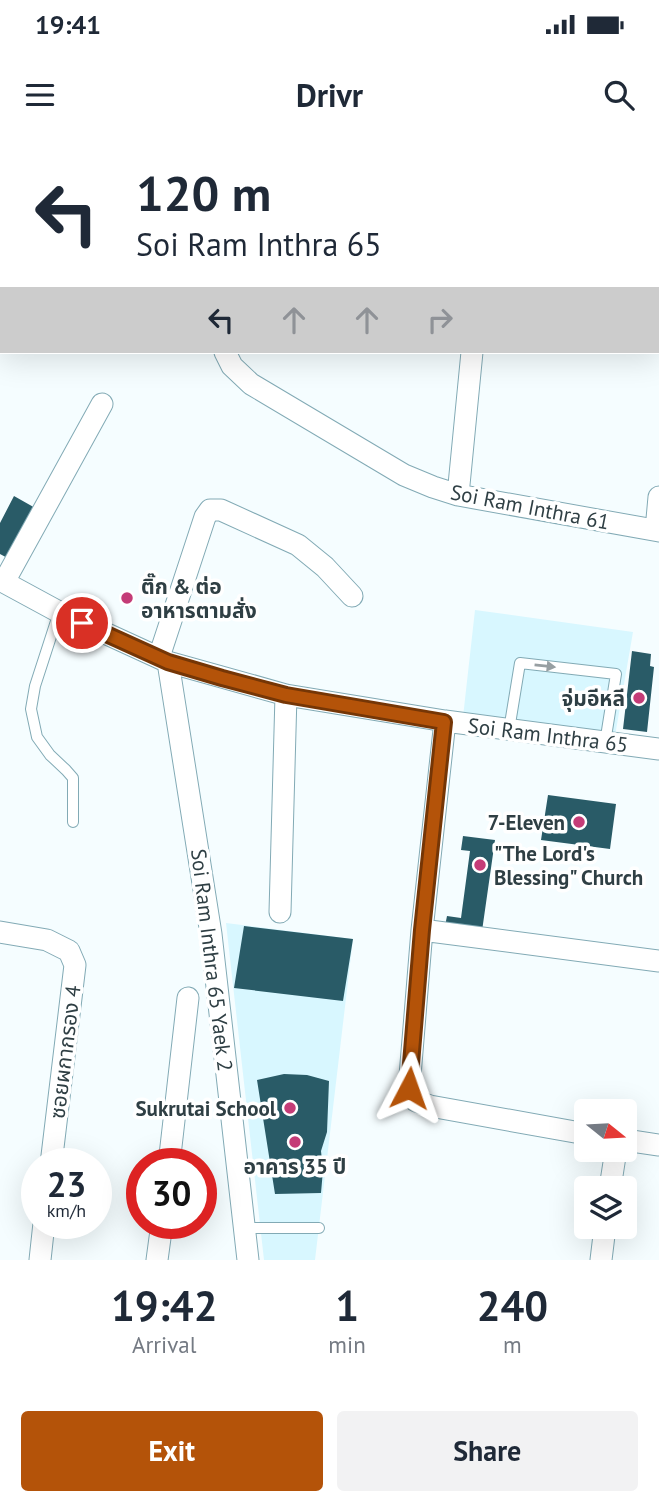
<!DOCTYPE html>
<html lang="en">
<head>
<meta charset="utf-8">
<style>
	:root { --surface:#fff; --page:#f2f2f3; --text:#1f2937; --muted:#747a83; --accent:#b45309 }
	body { margin:0; font-family:"PT Sans","Noto Sans Thai",sans-serif; background:var(--page); color:var(--text); height:100vh; display:flex; flex-direction:column; font-size:26px; white-space:nowrap }
	* { box-sizing:border-box; margin:0 }
	p { font-size:23px; color:var(--muted) }
	.icon { flex:none; width:38px; height:38px; fill:none; stroke:currentColor; stroke-width:2; stroke-linecap:round; stroke-linejoin:round }
	.map { position:relative; height:1120px; overflow:hidden }
	.sheet { display:flex; flex-direction:column; background:var(--surface); flex:1 }
	.sheet>* { flex:none }
	.top-card { position:absolute; left:0px; top:0px; width:660px; height:214px; box-shadow:0 7px 28px #0002; background:#fff; color:var(--text); overflow:hidden }
	.needle { width:46px; rotate:108deg }
	.controls { position:absolute; left:574px; top:959px; display:grid; gap:14px }
	.controls a { display:grid; place-items:center; width:63px; height:63px; border-radius:7px; background:var(--surface); box-shadow:0 7px 28px #0002; font-size:35px }
	.speed { position:absolute; left:21px; top:1008px; display:flex; gap:14px; font-size:35px; font-weight:700; text-align:center }
	.speed>* { display:grid; place-content:center; width:91px; height:91px; border-radius:50%; background:var(--surface); box-shadow:0 7px 28px #0002; line-height:1 }
	.speed small { font-size:18px; font-weight:400 }
	.speed .limit { border:10px solid #d22; background:#fff; color:#111 }
	.pin { position:absolute; display:grid; place-items:center; width:60px; height:60px; color:#fff; margin:-30px; border:4px solid #fff; border-radius:50%; box-shadow:0 2px 7px #0007 }
	.me { position:absolute; width:77px; margin:-38px; rotate:4deg; stroke-linejoin:round; filter:drop-shadow(0 0 5px #0008) }
	.turn { display:flex; align-items:center; gap:24px; height:147px; padding:0 21px; font-size:32px }
	.turn .icon { width:91px; height:91px; stroke-width:2.5 }
	.turn b { display:block; font-size:49px; line-height:60px }
	.lanes { display:flex; align-items:center; height:66px; padding:0 21px; background:#0003; justify-content:center; gap:35px; direction:ltr }
	.lanes .off { opacity:.35 }
	.eta { display:flex; justify-content:space-evenly; align-items:center; height:119px; text-align:center }
	.eta b { font-size:42px; font-weight:700; line-height:49px }
	.primary-button { display:flex; gap:14px; margin-top:auto; padding:14px 21px }
	.primary-button a { flex:1; height:80px; border-radius:7px; background:var(--accent); color:#fff; font-size:28px; font-weight:700; line-height:80px; text-align:center }
	.primary-button a+a { background:var(--page); color:var(--text) }
	.status { display:flex; justify-content:space-between; align-items:center; height:49px; padding:0 35px; background:var(--surface); direction:ltr }
	.status svg { height:19px; fill:currentColor }
	header { display:flex; justify-content:space-between; align-items:center; height:91px; padding:0 21px; background:var(--surface); font-size:32px; font-weight:700 }
	.map>svg:first-child { display:block }
</style>
</head>
<body>
<div class="status"><b>19:41</b><svg viewBox="0 0 49 12"><path d="M0 12V9h3v3zM5 12V6h3v6zM10 12V3h3v9zM15 12V0h3v12zM26 1h20v11H26zM47 4h2v5h-2z"/></svg></div>
<header><svg class="icon" aria-label="menu" viewBox="0 0 24 24"><path d="M4 6h16M4 12h16M4 18h16"/></svg>Drivr<svg class="icon" aria-label="search" viewBox="0 0 24 24"><circle cx="10" cy="10" r="6"/><path d="M15 15l6 6"/></svg></header>
<div class="map">
<svg width="659" height="1120" viewBox="0 0 659 1120">
	<rect width="100%" height="100%" fill="#f5fdff"/>
	<path fill="#d8f7ff" d="M475 470 633 492 615 596 463 577Z
		M226 783 353 799 315 1120H264Z"/>
	<path fill="#295b67" d="M14 356 37 369 13 421 0 414V383Z
		M632 511 651 514 650 526 654 527 647 592 623 589Z
		M548 655 616 664 610 709 541 700Z
		M463 696 495 700 482 791 445 786 447 776 461 778 470 711 461 710Z
		M244 786 353 799 343 861 234 848Z
		M284 934 307 935 329 941 327 992 321 1011 323 1030 321 1053 275 1054 257 940Z"/>
	<g fill="none" stroke-linecap="round" stroke-linejoin="round">
		<defs>
			<path id="lane" d="M59 472 35 546 31 569 37 597 50 615 66 630 73 638V682
				M509 590 520 523 616 534 605 603
				M245 1088H319"/>
			<path id="street" d="M87 2V0
				M256 2 257 0
				M493 2V0
				M0 10H2
				M0 120 2 121
				M225 212 232 226 251 244 404 335 433 347 458 355 659 391
				M458 355 472 212
				M656 390 659 357
				M0 440 59 472 168 522 286 555 445 581 659 609
				M4 442 102 264
				M159 517 205 377 210 370H221L298 405 325 427 352 456
				M168 522 211 794 248 1120
				M445 581 422 790 409 948 416 961 430 966 586 994
				M280 772 286 555
				M422 790 659 821
				M0 792 47 800 69 811 75 825 51 1024
				M625 1000 659 1005
				M169 1024 188 858
				M610 1048 616 1010
				M40 1120 44 1083
				M157 1120 162 1083
				M601 1120 605 1087"/>
		</defs>
		<use href="#lane" stroke="#82aab5" stroke-width="12"/>
		<use href="#street" stroke="#82aab5" stroke-width="23"/>
		<use href="#lane" stroke="#fff" stroke-width="10"/>
		<use href="#street" stroke="#fff" stroke-width="21"/>
	</g>
	<defs><path id="oneway-solid" d="M-6-.8H1V-3.2L6.5 0L1 3.2V.8H-6Z" transform="scale(1.75)"/></defs>
	<use fill="#979fa2" href="#oneway-solid" transform="translate(545 526) rotate(6)"/>
	<g fill="none" stroke-linecap="round" stroke-linejoin="round">
		<defs>
			<path id="route" d="M82 483 168 522 222 538 286 555 444 582 422 790 409 948"/>
		</defs>
		<use href="#route" stroke="#753606" stroke-width="18"/>
		<use href="#route" stroke="#b45309" stroke-width="12"/>
	</g>
	<g fill="#c43c77" stroke="#fff" stroke-width="2.5">
		<circle cx="127" cy="458" r="7"/>
		<circle cx="639" cy="558" r="7"/>
		<circle cx="579" cy="682" r="7"/>
		<circle cx="480" cy="725" r="7"/>
		<circle cx="290" cy="968" r="7"/>
		<circle cx="295" cy="1002" r="7"/>
	</g>
	<g text-anchor="middle" dominant-baseline="central" stroke-width="7" stroke-linejoin="round" paint-order="stroke">
		<g font-size="21" fill="#2f3f44" stroke="#fff">
			<text transform="translate(530 367) rotate(11)">Soi Ram Inthra 61</text>
			<text transform="translate(548 595) rotate(7)">Soi Ram Inthra 65</text>
			<text transform="translate(212 820) rotate(83)">Soi Ram Inthra 65 Yaek 2</text>
			<text transform="translate(65 912) rotate(-83)">ซอยผกากรอง 4</text>
		</g>
		<g font-size="21" font-weight="bold" fill="#2f3f44" stroke="#fff" text-anchor="end">
			<text x="141" y="446" text-anchor="start">ติ๊ก &amp; ต่อ<tspan x="141" dy="24">อาหารตามสั่ง</tspan></text>
			<text x="625" y="558">จุ่มอีหลี</text>
			<text x="565" y="682">7-Eleven</text>
			<text x="494" y="713" text-anchor="start">"The Lord's<tspan x="494" dy="24">Blessing" Church</tspan></text>
			<text x="276" y="968">Sukrutai School</text>
			<text x="295" y="1026" text-anchor="middle">อาคาร 35 ปี</text>
		</g>
	</g>
</svg>
<div class="controls">
<a><svg class="needle" viewBox="-14 -14 28 28"><path d="M0-13l5 13h-10z" fill="#e53935"/><path d="M0 13l5-13h-10z" fill="#747a83"/></svg></a>
<a><svg class="icon" aria-label="layers" viewBox="0 0 24 24"><path d="M12 4l9 5-9 5-9-5zM3 14l9 5 9-5"/></svg></a>
</div>
<div class="speed"><div>23<small>km/h</small></div><div class="limit">30</div></div>
<div class="pin" style="left:82px;top:483px;background:#d93025"><svg class="icon" aria-label="arrive" viewBox="0 0 24 24"><path d="M6 21V4h12l-3 4 3 4H6"/></svg></div>
<svg class="me" style="left:409px;top:948px" viewBox="-20 -20 40 40"><path d="M0-17L14 15 0 8-14 15z" fill="#b45309" stroke="#fff" stroke-width="4"/></svg>
<div class="top-card">
<div class="turn"><svg class="icon" aria-label="left" viewBox="0 0 24 24"><path d="M17 20v-9H6M10 6l-5 5 5 5"/></svg><div><b>120 m</b>Soi Ram Inthra 65</div></div>
<div class="lanes"><svg class="icon" aria-label="left" viewBox="0 0 24 24"><path d="M17 20v-9H6M10 6l-5 5 5 5"/></svg><svg class="icon off" aria-label="ahead" viewBox="0 0 24 24"><path d="M12 20V5M6 11l6-6 6 6"/></svg><svg class="icon off" aria-label="ahead" viewBox="0 0 24 24"><path d="M12 20V5M6 11l6-6 6 6"/></svg><svg class="icon off" aria-label="right" viewBox="0 0 24 24"><path d="M7 20v-9h11M14 6l5 5-5 5"/></svg></div>
</div>
</div>
<section class="sheet">
<div class="eta">
<div><b>19:42</b><p>Arrival</p></div>
<div><b>1</b><p>min</p></div>
<div><b>240</b><p>m</p></div>
</div>
<div class="primary-button"><a>Exit</a><a>Share</a></div>
</section>
</body>
</html>
